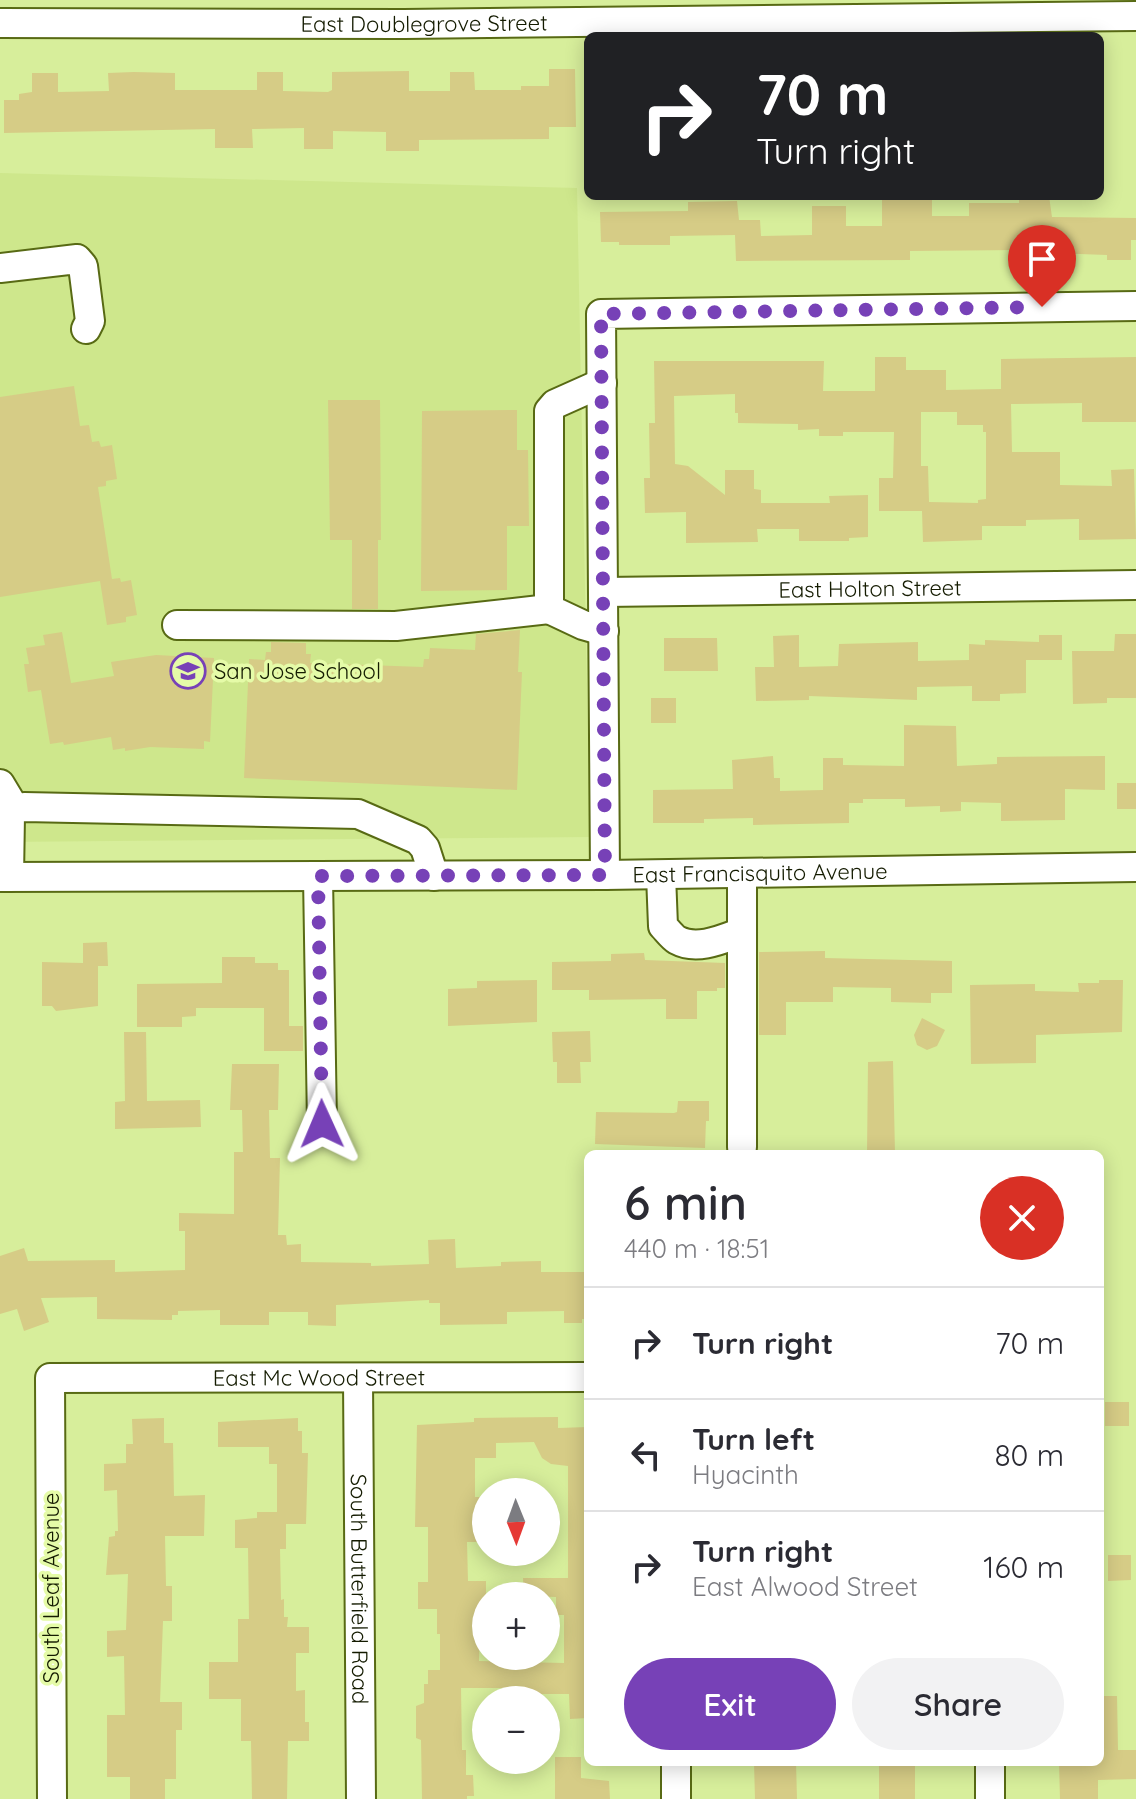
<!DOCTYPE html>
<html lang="en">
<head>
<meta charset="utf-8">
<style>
	:root { --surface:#fff; --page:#f2f2f3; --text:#2b2b33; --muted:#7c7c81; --line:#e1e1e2; --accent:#7741b7 }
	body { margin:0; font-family:Quicksand,sans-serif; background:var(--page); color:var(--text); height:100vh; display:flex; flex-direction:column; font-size:30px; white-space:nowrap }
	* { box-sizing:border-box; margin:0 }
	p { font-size:26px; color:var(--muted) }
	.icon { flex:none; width:44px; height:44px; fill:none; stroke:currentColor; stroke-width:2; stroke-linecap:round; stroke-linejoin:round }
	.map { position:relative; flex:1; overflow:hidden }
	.drawer { position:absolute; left:584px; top:1150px; width:520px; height:616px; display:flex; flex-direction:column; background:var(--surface); border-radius:12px; box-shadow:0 4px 20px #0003 }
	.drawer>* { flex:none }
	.banner { position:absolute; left:584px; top:32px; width:520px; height:168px; border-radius:12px; box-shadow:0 4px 20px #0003; background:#202124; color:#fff; overflow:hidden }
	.needle { width:52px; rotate:179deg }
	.controls { position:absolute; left:472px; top:1478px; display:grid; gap:16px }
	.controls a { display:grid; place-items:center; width:88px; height:88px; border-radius:50%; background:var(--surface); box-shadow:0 4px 20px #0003; font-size:40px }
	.pin { position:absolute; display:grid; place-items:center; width:68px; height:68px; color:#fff; margin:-82px -34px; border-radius:50% 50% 50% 0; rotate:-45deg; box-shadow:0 0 8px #0007 }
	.pin .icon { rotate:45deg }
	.me { position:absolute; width:88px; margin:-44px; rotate:359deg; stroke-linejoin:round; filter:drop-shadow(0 0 6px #0008) }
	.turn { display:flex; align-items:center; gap:28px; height:168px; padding:0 40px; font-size:36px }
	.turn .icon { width:104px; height:104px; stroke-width:2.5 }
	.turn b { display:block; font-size:56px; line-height:68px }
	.round { display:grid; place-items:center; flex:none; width:84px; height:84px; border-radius:42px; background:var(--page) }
	.head { display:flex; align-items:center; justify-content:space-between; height:136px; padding:0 40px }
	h1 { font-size:48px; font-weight:600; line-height:60px }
	.button { display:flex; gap:16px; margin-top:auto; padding:16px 40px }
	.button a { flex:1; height:92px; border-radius:48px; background:var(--accent); color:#fff; font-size:32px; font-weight:600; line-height:92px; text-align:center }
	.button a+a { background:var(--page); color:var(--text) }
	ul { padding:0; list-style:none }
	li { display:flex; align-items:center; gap:24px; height:112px; padding:0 40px; border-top:2px solid var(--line) }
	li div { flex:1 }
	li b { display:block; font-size:30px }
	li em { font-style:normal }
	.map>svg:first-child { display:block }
</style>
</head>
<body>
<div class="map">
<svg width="1136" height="1799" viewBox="0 0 1136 1799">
	<rect width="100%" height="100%" fill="#d7ee9b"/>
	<path fill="#cee78c" d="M0 173 577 188 590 837 0 842Z"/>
	<path fill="#d6cc86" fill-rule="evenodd" d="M549 69H575L576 127H549V139L419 140V151H386V132L333 131V149H304V128L252 129 253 148H215V129L4 133V100H19V94L32 92V73H58V92L109 91 108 73 134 72 175 73V90H257V72H283V91L328 92 332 90V72L409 71V91H450V72H474L475 90H521V86H549Z
		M882 196H932V216H969V203H1019V196H1049L1052 217 1136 218V240H1131V260H1107V255L1052 253V260H1019V250L910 251V260L736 261 735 235 670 236V245H619V242H601L600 212 688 211V202L737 201 739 220H760L761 236 812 235V206H846V226H882Z
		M875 357H906V370H946V390L1001 389V359L1136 357V422H1082V403L1011 404 1012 452H1060V485L1112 486 1111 470 1134 469 1136 539 1079 540V519L1026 520V526H982V540L923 542 922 511H879V478H893L894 432H843V436H819V429L798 430V424L738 423V413H735V394L674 396 675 464 688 466 725 495V470H754V489L761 490V503H830L829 496 868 495V537L849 538V541H799V529H757L758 542 686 543V512L645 513 644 478H650L649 423H655L654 361H824L823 391H875ZM921 412H957V425H983V432H986V499L978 500V503L929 502 928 466H921Z
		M74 386 80 426 89 425 92 442 99 441 101 447 112 445 117 479 106 481V486L98 487 112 579 120 578 121 582 131 580 137 615 126 617V622L107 625 100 581 0 597V397Z
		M328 400H380L381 540H378V609H352V540H330Z
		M517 410V450H528L529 526H507V590L421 591 422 411Z
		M520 630 518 672H522L517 790 244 778 249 659 265 660 266 652H271V642L306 643V654H311L310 663 423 667 424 659H429L430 648 475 650 476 634Z
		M62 632 71 683 114 676 111 662 156 655 214 658 210 742 204 741V749L150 747 125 751V748L113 750 111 737 64 745 63 742 50 744 41 690 28 692 24 664H29L26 648 45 645 43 635Z
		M1115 634H1136V698H1107V703L1073 704 1072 651H1114Z
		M799 635V667L838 666 839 644 918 642V661L969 660V644L985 645V640L1039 642V635H1062V660H1026V693L1000 694V701H972V686L917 687V700L809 696V700L756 701 755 667H774L773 636Z
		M664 638H717L718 671H664Z
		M651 698H676V723H651Z
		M904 725 956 726 957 766 997 764V757L1105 756V790L1065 789V820L1001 821V803L961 802V811L940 812V806L905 807V799H863V803H849V823L753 825V818L704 819V823H653V790L733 789 732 760 773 756 774 778H780V791L823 790V758H843V765L904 766Z
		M1117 783H1136V809H1117Z
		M107 942 108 966H98V1006L56 1011 52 1006H42V962L83 963V943Z
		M825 951V958L952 961V993H931V1003L891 1002V988L833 987V1002H786V1035H759V952Z
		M644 953 645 960 725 963V988H717V991H697V1019H666V999L589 1000V990H552V962L611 961V954Z
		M222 957H255V963H278V970H289V1026H303V1051H264V1008H196V1016L182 1017V1027H137V984L222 983Z
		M537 980V1022L448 1026V989L477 988V981Z
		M1099 980H1123L1122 1032 1036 1035V1063L971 1064 970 985 1035 984V991L1079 992 1078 983H1099Z
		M922 1018 945 1030 937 1046 927 1050 917 1045 914 1035Z
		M590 1031 591 1062H580L581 1083H557V1062H553L552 1032Z
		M124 1032H146L147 1101 200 1100 201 1127 115 1129V1102L125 1101Z
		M893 1061 895 1153 867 1154 868 1062Z
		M232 1064H279L278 1110H269L270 1158H280L278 1235H286L287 1245 301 1244V1262L371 1263V1266L429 1264 428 1240 455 1239 456 1268 501 1266V1262L541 1261V1272H587L588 1319H582V1323H564V1311L507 1312V1324L440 1325V1303H429V1300L336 1305V1326L308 1325V1312H269V1325H220V1310L178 1311V1315H172V1320L97 1319V1297L41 1298 49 1322 24 1331 17 1309 0 1314V1256L24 1248 28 1261 115 1260V1272L185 1270V1231H179V1213L234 1214V1152H243L242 1110H230Z
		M678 1101H709V1121H706L705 1148 595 1144 596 1112 674 1113 677 1112Z
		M1105 1402H1129V1426H1105Z
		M558 1417V1428L588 1427V1718L570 1719 569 1694H526V1688H461L462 1750H466V1775H473L474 1796H467V1799H422L421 1740 416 1738V1706L424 1703V1684H428V1670H440V1634H437V1609H418V1582H428V1527H415L417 1425 474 1422V1418ZM534 1442 542 1458 551 1464 568 1466V1578H523L524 1596 556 1597V1615H564V1663L479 1661 480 1613H486V1581H468L467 1542H486V1497H475V1458H496V1443Z
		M164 1418V1443H173L174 1496 205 1495 204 1536H165L166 1586H172V1621H163L160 1702H182V1730H176V1779H165V1799H130V1777H107V1715H125L124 1656 107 1657V1631L126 1630 128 1574 106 1575 109 1537 115 1536V1531H118L117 1490 104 1491V1464L126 1463V1444H133L132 1419Z
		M298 1418V1431H302V1453H308L306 1524H286V1549H280L281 1600 284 1599V1617H288L287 1627H309V1653H296V1691L305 1690V1722H309V1741H288L287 1799H252L251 1741H241V1699H209V1662H238V1619H249L248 1548H235V1520L257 1518V1512H277V1464H269V1447H218V1422Z
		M1108 1555H1131V1580L1108 1581Z
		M1100 1696H1117L1118 1750H1136V1779L1098 1780V1799H1060L1059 1762H1100Z
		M555 1757H581V1778L609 1781 610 1799H555Z
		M754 1762H796L797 1799H755Z
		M879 1762H915V1799H879Z"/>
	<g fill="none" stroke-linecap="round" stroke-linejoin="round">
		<defs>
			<g id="minor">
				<path id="s1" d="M0 23 404 24 1136 16"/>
				<path d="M0 268 77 259 83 266 90 321 86 329"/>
				<path d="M602 383 555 404 549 411V609L583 625 604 631"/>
				<path id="s2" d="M604 592 1136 585"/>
				<path d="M177 625 396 626 549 609"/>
				<path d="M0 784 15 809"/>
				<path d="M742 873V1147"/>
				<path d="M605 875 601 314 1136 306"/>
				<path d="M661 875 663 926C667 930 672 937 677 940 697 951 723 939 742 932"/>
				<path d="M318 876 322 1124"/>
				<path id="s3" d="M0 877 605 875 1136 867"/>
				<path d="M9 877 10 815 16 809 24 807 358 814 418 840 425 848 434 876"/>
				<path id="s4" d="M358 1379 361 1799"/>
				<path d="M676 1762V1799"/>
				<path id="s5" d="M52 1799 50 1378 588 1377"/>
				<path d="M990 1799V1762"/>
			</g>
		</defs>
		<use href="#minor" stroke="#586a14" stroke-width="32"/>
		<use href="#minor" stroke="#fff" stroke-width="28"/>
	</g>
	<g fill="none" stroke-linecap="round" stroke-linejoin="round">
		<path stroke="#7741b7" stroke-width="14" stroke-dasharray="0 25.2" d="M322 1124 318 876 605 875 601 314 1042 307"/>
	</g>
	<defs>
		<symbol id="school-ring" viewBox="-11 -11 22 22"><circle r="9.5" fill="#e5fba8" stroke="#7741b7" stroke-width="1.5"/><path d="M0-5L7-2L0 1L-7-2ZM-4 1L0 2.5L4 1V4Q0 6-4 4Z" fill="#7741b7"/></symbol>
	</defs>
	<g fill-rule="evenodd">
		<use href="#school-ring" x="168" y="651" width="40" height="40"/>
	</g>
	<g text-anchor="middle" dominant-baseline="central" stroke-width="7" stroke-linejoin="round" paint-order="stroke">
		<g font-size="22" fill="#141b00" stroke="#e5fba8">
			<text stroke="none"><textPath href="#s1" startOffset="424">East Doublegrove Street</textPath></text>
			<text stroke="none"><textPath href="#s2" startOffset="266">East Holton Street</textPath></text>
			<text stroke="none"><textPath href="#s3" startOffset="760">East Francisquito Avenue</textPath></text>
			<text stroke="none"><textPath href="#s5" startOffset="690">East Mc Wood Street</textPath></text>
			<text transform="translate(51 1588) rotate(-90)">South Leaf Avenue</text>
			<text stroke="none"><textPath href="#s4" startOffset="210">South Butterfield Road</textPath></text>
		</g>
		<g font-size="22" fill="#141b00" stroke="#e5fba8" text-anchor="start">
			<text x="214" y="671">San Jose School</text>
		</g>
	</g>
</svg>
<div class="controls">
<a><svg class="needle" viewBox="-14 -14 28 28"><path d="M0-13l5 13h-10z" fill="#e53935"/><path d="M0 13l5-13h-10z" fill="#7c7c81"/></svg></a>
<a>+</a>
<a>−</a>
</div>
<div class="pin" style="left:1042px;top:307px;background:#d93025"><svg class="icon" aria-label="arrive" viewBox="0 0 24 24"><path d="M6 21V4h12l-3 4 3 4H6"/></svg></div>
<svg class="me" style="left:322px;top:1124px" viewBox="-20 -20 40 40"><path d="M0-17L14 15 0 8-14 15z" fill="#7741b7" stroke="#fff" stroke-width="4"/></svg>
<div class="banner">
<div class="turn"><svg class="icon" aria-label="right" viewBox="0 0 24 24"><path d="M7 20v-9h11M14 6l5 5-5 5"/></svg><div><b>70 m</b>Turn right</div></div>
</div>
<section class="drawer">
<div class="head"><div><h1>6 min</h1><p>440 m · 18:51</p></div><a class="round" style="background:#d93025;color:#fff"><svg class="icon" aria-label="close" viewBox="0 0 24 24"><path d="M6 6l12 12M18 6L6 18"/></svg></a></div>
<ul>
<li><svg class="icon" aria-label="right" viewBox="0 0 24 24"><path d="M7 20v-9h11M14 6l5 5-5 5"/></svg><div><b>Turn right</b></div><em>70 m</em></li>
<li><svg class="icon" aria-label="left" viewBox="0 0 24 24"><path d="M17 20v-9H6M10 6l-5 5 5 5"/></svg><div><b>Turn left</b><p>Hyacinth</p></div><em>80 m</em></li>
<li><svg class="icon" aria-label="right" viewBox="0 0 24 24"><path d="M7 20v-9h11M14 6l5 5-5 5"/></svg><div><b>Turn right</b><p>East Alwood Street</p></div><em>160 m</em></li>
</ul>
<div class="button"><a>Exit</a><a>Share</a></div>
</section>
</div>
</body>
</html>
